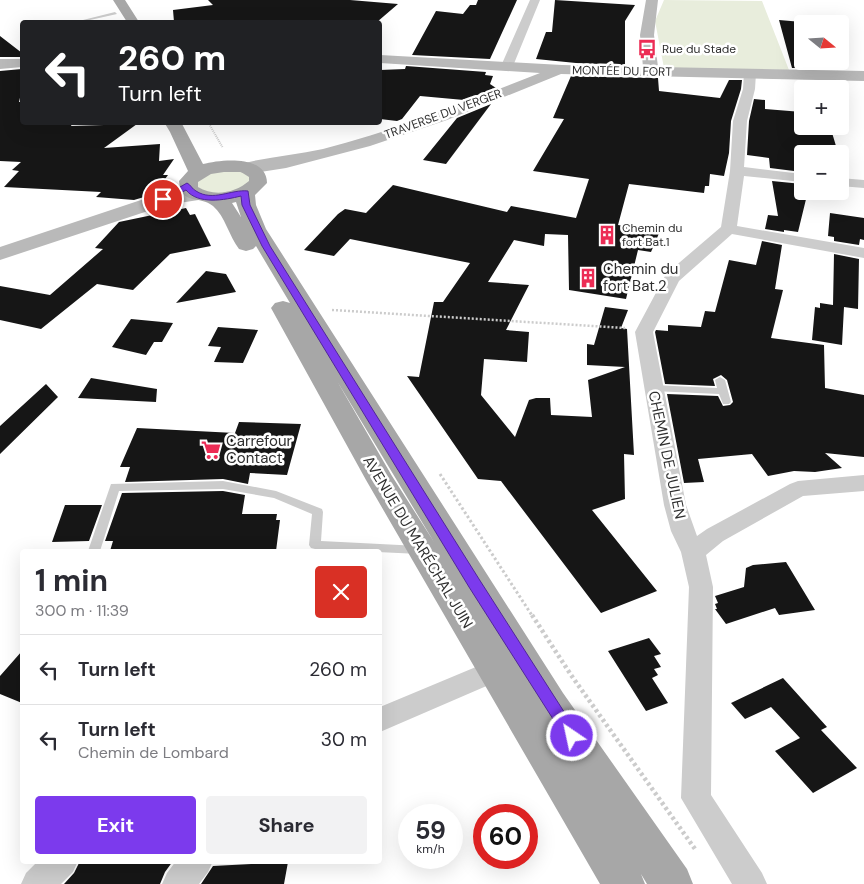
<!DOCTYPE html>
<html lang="en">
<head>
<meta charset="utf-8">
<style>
	:root { --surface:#fff; --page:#f2f2f3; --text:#2b2b33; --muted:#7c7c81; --line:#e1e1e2; --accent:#7c3aed }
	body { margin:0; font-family:"DM Sans",sans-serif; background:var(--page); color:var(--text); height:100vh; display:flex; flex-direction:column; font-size:19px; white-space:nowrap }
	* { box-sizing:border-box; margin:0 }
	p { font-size:16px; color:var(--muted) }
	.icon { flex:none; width:28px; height:28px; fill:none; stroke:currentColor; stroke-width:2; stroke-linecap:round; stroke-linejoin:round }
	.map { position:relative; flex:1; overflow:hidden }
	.drawer { position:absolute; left:20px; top:549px; width:362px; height:315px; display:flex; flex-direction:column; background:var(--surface); border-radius:5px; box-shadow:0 5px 20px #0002 }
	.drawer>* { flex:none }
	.guide { position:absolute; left:20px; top:20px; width:362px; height:105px; border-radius:5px; box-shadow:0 5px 20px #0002; background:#202124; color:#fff; overflow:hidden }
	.needle { width:32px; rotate:108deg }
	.fabs { position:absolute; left:794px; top:15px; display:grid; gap:10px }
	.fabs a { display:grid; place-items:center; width:55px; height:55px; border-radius:5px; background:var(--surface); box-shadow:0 5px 20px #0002; font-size:25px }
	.speed { position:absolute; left:398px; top:804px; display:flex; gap:10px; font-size:25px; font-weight:700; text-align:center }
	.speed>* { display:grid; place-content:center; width:65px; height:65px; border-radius:50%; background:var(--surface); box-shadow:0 5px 20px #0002; line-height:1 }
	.speed small { font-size:12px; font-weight:400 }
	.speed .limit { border:8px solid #d22; background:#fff; color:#111 }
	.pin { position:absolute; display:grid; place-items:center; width:42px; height:42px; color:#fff; margin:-21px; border:2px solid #fff; border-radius:50%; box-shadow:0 1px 5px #0007 }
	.me { position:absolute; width:55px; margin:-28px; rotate:326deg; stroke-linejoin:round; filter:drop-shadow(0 0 4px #0008) }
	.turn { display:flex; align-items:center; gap:18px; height:105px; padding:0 15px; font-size:22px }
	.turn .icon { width:65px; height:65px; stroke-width:2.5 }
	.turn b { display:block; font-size:35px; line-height:42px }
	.round { display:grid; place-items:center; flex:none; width:52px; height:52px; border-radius:5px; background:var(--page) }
	.head { display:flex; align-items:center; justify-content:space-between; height:85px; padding:0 15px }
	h1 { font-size:30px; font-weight:700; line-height:38px }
	.primary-button { display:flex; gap:10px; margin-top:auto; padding:10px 15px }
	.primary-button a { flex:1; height:58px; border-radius:5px; background:var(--accent); color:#fff; font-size:20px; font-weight:700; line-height:58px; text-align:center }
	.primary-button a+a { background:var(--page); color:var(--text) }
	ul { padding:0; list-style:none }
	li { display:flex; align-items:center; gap:15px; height:70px; padding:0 15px; border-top:1px solid var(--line) }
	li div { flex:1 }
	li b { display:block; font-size:19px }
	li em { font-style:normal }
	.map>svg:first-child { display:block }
</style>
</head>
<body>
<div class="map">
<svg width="864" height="884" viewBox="0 0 864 884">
	<rect width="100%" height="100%" fill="#fff"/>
	<path fill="#e8eddc" d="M664 0 762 1 789 70 664 68 655 21Z
		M240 167 258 183 216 198 188 181 192 176Z"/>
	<path fill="#161616" d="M208 0H350L398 4 377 22H174L173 10 213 5Z
		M478 0H517L490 59 412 55 436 11 463 14 470 5H476Z
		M555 0 635 5 625 21V65L576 63 536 59 546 32H552Z
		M779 20 802 22V68H792Z
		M0 36 22 53V57H0Z
		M406 66 486 72 485 75 493 76 490 84 496 88 464 100 420 96 402 119 397 121 380 119V70L405 69Z
		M22 69V89L19 102H22V122H73L71 126 137 124 104 148 160 144 159 161 174 159 163 175H168L154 194 134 200 96 197 101 192 4 187 19 171 12 170 21 162 0 161V71Z
		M571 76 658 78 659 91 720 98 729 80H742L741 89 731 121 729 153 724 176 710 174 709 186H705L704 193 629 184 618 225 660 231 651 252 638 250 626 299 569 290 568 235 545 234 544 246 514 240 488 282 529 285 506 330 529 332 527 362 484 359 481 395 515 437 529 400 536 398H550L551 415 592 417 588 380 625 367 587 365V344L594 345 605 307 628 310 621 328 627 329 634 455 624 454 625 499 592 510 657 591 601 613 501 481 478 479 407 376 419 377 434 302H443L470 263 350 239 334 256 304 250 338 214 345 209 366 213 393 185 507 212 511 206 576 218 589 179 533 171 564 119 553 118Z
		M754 99 765 100V109L802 112V126H830L836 146H825L828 154H795L802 172 770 168 769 158 747 155 749 121Z
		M491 104 446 164 423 160 457 118Z
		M772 181 802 184V191H808L798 232 784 230V232L765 229 768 215 778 216Z
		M186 208 190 215 195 214 211 246 170 254 133 290 97 284 41 329 0 320V286L50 295 103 249 95 248 119 222Z
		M830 213 864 218V240L860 239 859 245 834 241V237L828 236Z
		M762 241 782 245 775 289 783 290 771 338 824 345 825 388 864 395V457L825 453 842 468 815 472 794 471 768 476 752 454 698 459 704 482 684 483 667 394 718 396 723 406 730 405 733 402 727 380 721 375 713 379 715 386 665 384 655 332 656 330 668 331V325L701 327 705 311 715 312 729 260 756 265Z
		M834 254 859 259 858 309 844 307 842 345 812 340 815 307 820 308V303L833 305Z
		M206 271 226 274 236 292 176 303Z
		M131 319 173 323 162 342H154L146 355 112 347Z
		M218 327 258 330 243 363 214 362 221 347 208 346Z
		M91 378 157 389 156 402 78 398Z
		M46 384 58 397 0 454V426Z
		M239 422 301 424 287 475 250 473 248 484 223 479 125 482 130 467H120L137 428 235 433Z
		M223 491 245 495 242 514H277L276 520H280L276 551H110L113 541H105L122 493Z
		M65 505H102L89 541 52 542Z
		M786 562 815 610 779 615 775 608 726 624 715 609H717L715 604 718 603 715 596 744 587 746 568 753 565Z
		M649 638 661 654 654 656 661 667 654 669 658 675 652 678 668 703 646 711 608 651Z
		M22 651V703L0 694V676Z
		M783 678 827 727 821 730 857 768 813 793 775 751 800 738 771 707 745 719 731 703Z
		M80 861H173L165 872 160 884H64L74 873Z
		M288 862 284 884H201L213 866Z"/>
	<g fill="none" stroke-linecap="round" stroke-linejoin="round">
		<path stroke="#ccc" stroke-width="2" stroke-dasharray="1 1" stroke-linecap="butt" d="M208 122 223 148"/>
		<path stroke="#ccc" stroke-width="2.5" stroke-dasharray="2 2" stroke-linecap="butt" d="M332 310 625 328"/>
		<path stroke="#ccc" stroke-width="3" stroke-dasharray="2.5 2.5" stroke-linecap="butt" d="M440 474 533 617"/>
		<path stroke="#ccc" stroke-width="4.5" stroke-dasharray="3 3" stroke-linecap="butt" d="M532 615 571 675 695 849"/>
		<path fill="#ccc" fill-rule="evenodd" d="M115 12 117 14 81 22H75Z
			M720 377 725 380 731 402 729 404H723L719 394 653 391 648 388 653 385 717 388 715 380Z
			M223 481 276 491 322 509 323 512 321 541 419 546 423 547 425 550 423 553 419 554 315 549 311 548 309 545 312 514 274 498 223 489 119 491 100 551H88L111 484Z"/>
		<path fill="#ccc" fill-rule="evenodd" d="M530 0H540L513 66 511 68H503L501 66Z
			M750 69 756 73 755 89 747 121 744 167 802 174V182L744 176 737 226 864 248V258L732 234 679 281 653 332 686 505 697 536 707 529 790 484 798 481 864 475V491L803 496 723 541 706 555 713 587 711 795 762 873 767 884H732L681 798 689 587 681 552 671 531 664 505 635 332 666 274 721 227 730 171 733 121 743 89 744 73Z
			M840 178 864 180V188L840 186Z
			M495 659 505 662 509 670 505 678 380 732V707Z
			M38 861H78L73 872 61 884H21L26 873Z
			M176 861H213L208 872 199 884H162L167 873Z"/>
		<path fill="#b9b9b9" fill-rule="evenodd" d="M646 0H658L654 35 658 67 864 71V81L561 74 447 120 370 146 286 168 247 174 240 172 238 168 240 164C268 157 296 155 323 149 397 130 468 101 540 73L380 63V55L562 65 643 67 640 35Z
			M0 59H22V67L0 69Z
			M198 189 205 191 208 195 205 199 166 205 0 260V247L156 195Z"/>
		<path fill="#a7a7a7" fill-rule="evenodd" d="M113 0H125L139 22H127Z
			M164 122H181L203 164C222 159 267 155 267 183L255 195 256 205 266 229 563 693 687 869 693 884H647L641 874 645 884H600L366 480 271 308 275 303 283 301 290 303 256 246 253 249 246 251 239 249C229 236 225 216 213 206 200 195 181 206 179 181L188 171 170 132ZM224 172H241L249 177V181C235 193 214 197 198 187V182L211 174ZM236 202 241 217 232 203ZM337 381 434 542 392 476Z"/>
	</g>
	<path fill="#7c3aed" stroke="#51269a" d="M187 183C191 185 192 189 196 191 213 202 231 189 248 191L250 205 270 246 479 579 577 732 580 736 577 741 572 743 567 741 469 587 262 246 242 205 241 196C225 200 198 205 186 190L166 201 159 199Z"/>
	<defs>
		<symbol id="bus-bare" viewBox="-9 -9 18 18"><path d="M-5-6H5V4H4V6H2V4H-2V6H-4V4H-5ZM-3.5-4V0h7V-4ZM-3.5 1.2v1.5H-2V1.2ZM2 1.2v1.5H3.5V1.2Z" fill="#ec2c55" stroke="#fff" stroke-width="2.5" paint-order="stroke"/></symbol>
		<symbol id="building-bare" viewBox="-9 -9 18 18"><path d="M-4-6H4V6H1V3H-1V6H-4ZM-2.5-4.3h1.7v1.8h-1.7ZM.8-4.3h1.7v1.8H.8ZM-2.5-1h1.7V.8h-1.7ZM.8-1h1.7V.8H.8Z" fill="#ec2c55" stroke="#fff" stroke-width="2.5" paint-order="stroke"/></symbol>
		<symbol id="supermarket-bare" viewBox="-9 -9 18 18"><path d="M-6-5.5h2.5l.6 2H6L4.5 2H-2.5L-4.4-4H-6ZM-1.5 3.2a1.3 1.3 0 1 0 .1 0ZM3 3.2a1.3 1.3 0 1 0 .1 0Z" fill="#ec2c55" stroke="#fff" stroke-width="2.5" paint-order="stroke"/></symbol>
	</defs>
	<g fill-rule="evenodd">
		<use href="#bus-bare" x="633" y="35" width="28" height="28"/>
		<use href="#building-bare" x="593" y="221" width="28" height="28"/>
		<use href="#building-bare" x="574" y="264" width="28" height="28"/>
		<use href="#supermarket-bare" x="197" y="436" width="28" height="28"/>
	</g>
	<g text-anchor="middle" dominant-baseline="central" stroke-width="5" stroke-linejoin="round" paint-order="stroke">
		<g font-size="12" fill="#2f2f2f" stroke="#fff" text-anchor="start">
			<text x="662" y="49">Rue du Stade</text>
			<text x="622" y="228">Chemin du<tspan x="622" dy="14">fort Bat.1</tspan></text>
		</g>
		<g font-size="12" fill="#2f2f2f" stroke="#fff">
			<text transform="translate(622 71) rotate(1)">MONTÉE DU FORT</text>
			<text transform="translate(443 114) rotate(-20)">TRAVERSE DU VERGER</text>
		</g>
		<g font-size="15" fill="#2f2f2f" stroke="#fff" text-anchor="start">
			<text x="603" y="269">Chemin du<tspan x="603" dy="17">fort Bat.2</tspan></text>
			<text x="226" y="441">Carrefour<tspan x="226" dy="17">Contact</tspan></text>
		</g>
		<g font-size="15" fill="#2f2f2f" stroke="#fff">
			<text transform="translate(667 455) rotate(78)">CHEMIN DE JULIEN</text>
			<text transform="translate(418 542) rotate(59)">AVENUE DU MARÉCHAL JUIN</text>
		</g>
	</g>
</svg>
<div class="fabs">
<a><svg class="needle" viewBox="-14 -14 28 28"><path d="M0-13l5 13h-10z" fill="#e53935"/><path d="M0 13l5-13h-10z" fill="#7c7c81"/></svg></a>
<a>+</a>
<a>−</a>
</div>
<div class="speed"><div>59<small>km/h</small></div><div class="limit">60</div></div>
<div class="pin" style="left:163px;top:199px;background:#d93025"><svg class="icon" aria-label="arrive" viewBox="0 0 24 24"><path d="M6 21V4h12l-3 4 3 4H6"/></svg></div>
<svg class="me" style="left:572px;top:736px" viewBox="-20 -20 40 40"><circle r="17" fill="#7c3aed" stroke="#fff" stroke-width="3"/><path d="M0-11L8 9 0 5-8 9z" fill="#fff"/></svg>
<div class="guide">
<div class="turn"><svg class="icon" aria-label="left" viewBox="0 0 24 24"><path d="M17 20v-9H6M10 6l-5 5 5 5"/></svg><div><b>260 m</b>Turn left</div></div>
</div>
<section class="drawer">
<div class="head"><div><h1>1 min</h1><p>300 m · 11:39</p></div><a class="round" style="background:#d93025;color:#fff"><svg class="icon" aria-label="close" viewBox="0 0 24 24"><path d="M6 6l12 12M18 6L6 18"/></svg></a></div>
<ul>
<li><svg class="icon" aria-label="left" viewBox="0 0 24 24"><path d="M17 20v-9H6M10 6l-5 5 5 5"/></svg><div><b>Turn left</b></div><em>260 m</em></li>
<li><svg class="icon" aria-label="left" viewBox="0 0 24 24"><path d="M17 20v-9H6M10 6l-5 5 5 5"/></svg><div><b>Turn left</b><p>Chemin de Lombard</p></div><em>30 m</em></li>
</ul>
<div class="primary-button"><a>Exit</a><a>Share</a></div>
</section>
</div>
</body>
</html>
